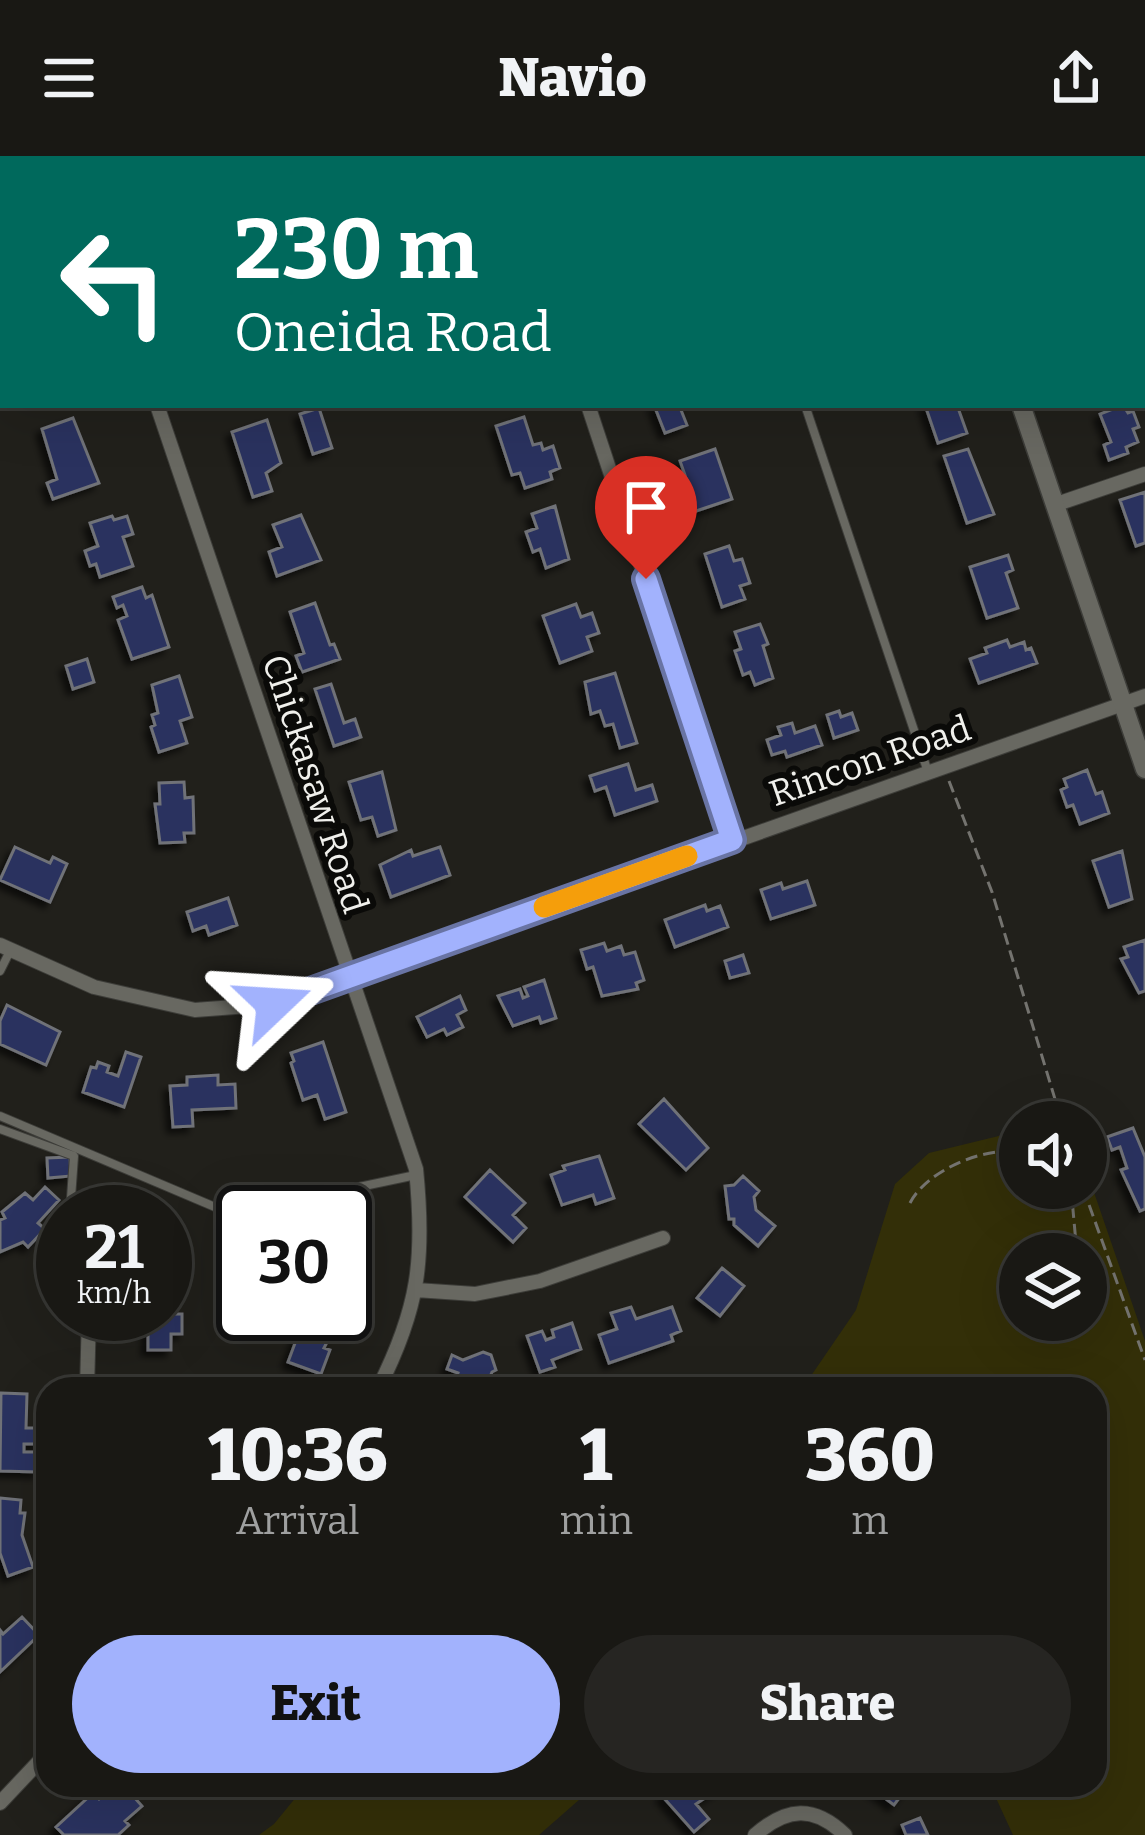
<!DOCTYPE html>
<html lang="en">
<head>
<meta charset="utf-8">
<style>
	:root { --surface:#191814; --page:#262522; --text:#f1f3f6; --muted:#9fa0a0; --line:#373734; --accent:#a2b2fd }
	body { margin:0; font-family:Bitter,serif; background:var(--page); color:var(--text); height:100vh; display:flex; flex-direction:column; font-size:45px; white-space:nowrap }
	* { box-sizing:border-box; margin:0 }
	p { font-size:39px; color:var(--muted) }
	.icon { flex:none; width:66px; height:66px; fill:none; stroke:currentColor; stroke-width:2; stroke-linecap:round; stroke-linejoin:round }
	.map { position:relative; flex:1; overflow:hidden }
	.side { position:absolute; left:36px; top:1221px; width:1071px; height:420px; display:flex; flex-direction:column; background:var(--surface); border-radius:36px; box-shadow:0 12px 48px #0002,0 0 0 3px var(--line) }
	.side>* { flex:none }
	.hud { position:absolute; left:0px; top:0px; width:1146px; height:252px; box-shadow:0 12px 48px #0002,0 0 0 3px var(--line); background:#00695c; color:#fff; overflow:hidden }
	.controls { position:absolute; left:999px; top:945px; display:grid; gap:24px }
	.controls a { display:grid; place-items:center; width:108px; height:108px; border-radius:50%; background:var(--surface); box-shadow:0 12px 48px #0002,0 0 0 3px var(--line); font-size:60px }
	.speed { position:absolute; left:36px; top:1029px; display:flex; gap:24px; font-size:60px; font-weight:700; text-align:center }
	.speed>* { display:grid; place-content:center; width:156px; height:156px; border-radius:50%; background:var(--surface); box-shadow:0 12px 48px #0002,0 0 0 3px var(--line); line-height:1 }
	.speed small { font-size:30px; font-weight:400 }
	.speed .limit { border:6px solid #111; border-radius:18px; background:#fff; color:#111 }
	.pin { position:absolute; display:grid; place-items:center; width:102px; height:102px; color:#fff; margin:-123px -51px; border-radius:50% 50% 50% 0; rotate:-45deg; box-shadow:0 0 12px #0007 }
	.pin .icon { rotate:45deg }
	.me { position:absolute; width:132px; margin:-66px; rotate:70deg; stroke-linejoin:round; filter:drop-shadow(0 0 9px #0008) }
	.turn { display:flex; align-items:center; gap:42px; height:252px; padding:0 36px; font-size:54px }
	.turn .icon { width:156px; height:156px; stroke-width:2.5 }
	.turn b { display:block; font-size:84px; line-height:102px }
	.eta { display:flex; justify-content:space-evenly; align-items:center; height:204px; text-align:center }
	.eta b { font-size:72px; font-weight:800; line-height:84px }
	.action { display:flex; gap:24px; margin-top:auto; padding:24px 36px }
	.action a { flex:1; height:138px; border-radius:72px; background:var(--accent); color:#111; font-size:48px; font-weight:800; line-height:138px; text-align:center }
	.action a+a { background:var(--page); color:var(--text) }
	header { display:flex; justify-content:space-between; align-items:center; height:156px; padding:0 36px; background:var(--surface); font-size:54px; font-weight:800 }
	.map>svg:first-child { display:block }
</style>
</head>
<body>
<header><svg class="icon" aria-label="menu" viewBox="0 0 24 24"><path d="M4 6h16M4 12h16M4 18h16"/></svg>Navio<svg class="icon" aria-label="share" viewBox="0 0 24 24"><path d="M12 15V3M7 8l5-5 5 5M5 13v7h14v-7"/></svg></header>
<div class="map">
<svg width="1145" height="1679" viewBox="0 0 1145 1679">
	<defs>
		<filter id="shadow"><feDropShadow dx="-5.5" dy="5.5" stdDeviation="3" flood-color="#0009"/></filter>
	</defs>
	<rect width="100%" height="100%" fill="#21201b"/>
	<path fill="#332f08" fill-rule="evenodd" d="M1011 977 1020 980V1032H1086V1013L1145 1185V1679H1013L990 1629H1095V1233H802L856 1154 895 1028 929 997ZM1020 1098H1086V1164H1020Z
		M306 1629H596L539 1679H259L274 1668Z"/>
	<path fill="#2a325e" stroke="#707278" stroke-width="3" filter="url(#shadow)" d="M654 249H687L681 254 687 269 665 277Z
		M925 249H957L967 277 938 287Z
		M1123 249 1128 257 1133 255 1139 271 1133 273 1138 286 1126 291 1128 297 1109 304 1104 289 1111 286 1100 258Z
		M319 252 332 292 313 298 300 258Z
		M524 261 533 289 541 287 543 294 553 290 560 312 550 316 552 323 525 332 520 317 512 319 496 270Z
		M73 262 99 327 53 343 47 327 57 323 42 273Z
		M267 264 281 307 266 317 272 335 253 341 232 276Z
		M715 293 732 343 693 356 682 323 686 322 680 305Z
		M968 293 994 358 967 367 944 300Z
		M1145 336V387L1136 390 1120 344Z
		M555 350 569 403 546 412 540 393 533 396 526 376 537 372 532 358Z
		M301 359 321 404 277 420 269 396 282 391 273 369Z
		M112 360 114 364 127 360 133 378 123 381 133 410 100 421 96 408 90 410 85 395 98 390 90 367Z
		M729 390 734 405 742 403 750 427 740 430 745 443 722 451 705 398Z
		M1008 399 1013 414 1006 417 1018 452 987 462 970 411Z
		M142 431 146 442 152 439 169 491 132 503 118 464 127 460 123 449 117 452 113 441Z
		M315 447 330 489 334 488 340 503 302 516 296 500 304 497 290 456Z
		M576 448 581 461 592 457 599 477 587 481 592 495 560 507 543 460Z
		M760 468 768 488 763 490 773 522 755 529 750 516 743 519 735 495 741 493 735 476Z
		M1007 484 1010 491 1024 486 1026 494 1031 492 1037 507 979 527 970 503 987 497 985 492Z
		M87 503 94 526 73 533 66 510Z
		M615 517 637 587 620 592 613 568 605 570 600 555 591 558 585 526Z
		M179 520 192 561 180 565 187 587 159 596 151 571 155 569 152 559 158 557 152 529Z
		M331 528 344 567 355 563 361 581 334 590 315 533Z
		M839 555 841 561 852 557 858 574 834 582 827 559Z
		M792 567 795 577 815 570 822 589 787 601 785 595 772 599 767 584 781 579 778 571Z
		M628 608 636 634 652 629 657 645 615 659 606 631 595 635 590 620Z
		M1087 614 1096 638 1102 636 1109 657 1080 668 1073 649 1067 651 1061 634 1067 631 1064 623Z
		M382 616 396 674 378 680 372 661 361 664 349 626Z
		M184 626 185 642 193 641 194 677H184L185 686 160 687 155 648H160L159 627Z
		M15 691 50 707 53 701 67 708 50 746 0 724Z
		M440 691 450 719 391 741 380 709 411 694 413 700Z
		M1122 695 1132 743 1109 751 1093 705Z
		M807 725 815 749 771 763 761 734 781 727 783 733Z
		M228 742 237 769 209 779 206 770 193 775 187 756Z
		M705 749 707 755 720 750 728 771 675 791 665 764Z
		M1145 784V835L1139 837 1121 803 1128 801 1124 791Z
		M604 787 607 795 621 790 624 799 635 796 644 824 636 827 638 833 602 840 593 811 587 813 581 794Z
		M743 799 749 817 730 822 725 805Z
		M544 824 556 862 541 867 539 861 513 870 498 840 520 833 523 842 528 840 524 831Z
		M460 840 466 854 457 859 463 871 447 879 444 873 427 881 417 861Z
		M7 849 60 876 46 909 0 888V865Z
		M323 886 346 956 325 963 317 939 303 944 291 907 294 905 291 897Z
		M126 896 141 901 124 951 83 936 91 911 96 912 98 906 109 910 107 916 118 920Z
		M218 919V929L235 928 236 952 192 954 193 970 173 971 170 930 187 929V921Z
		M664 943 708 992 686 1014 639 968Z
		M1133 972 1145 1001V1053L1140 1055 1121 1014 1127 1012 1120 991 1112 994 1107 981Z
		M599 1000 614 1042 596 1048 593 1039 562 1049 551 1019 565 1014 563 1010Z
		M70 1001 71 1020 48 1022 47 1002Z
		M490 1014 525 1047 513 1059 526 1072 513 1086 465 1041Z
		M743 1020 759 1035 754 1041 756 1054 775 1070 758 1090 734 1069V1063H729L725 1030 734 1029Z
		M45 1031 59 1044 38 1067 45 1073 28 1091 23 1086 0 1096V1064L5 1062 2 1056 25 1037 33 1044Z
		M370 1059 373 1109 345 1110V1061Z
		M165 1075 182 1085 169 1108 165 1106Z
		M722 1112 744 1130 720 1160 697 1142Z
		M165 1144 168 1158H182V1178H171V1194H148V1158H165Z
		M631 1151 636 1163 672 1151 681 1175 671 1179 673 1185 609 1207 599 1179 617 1173 611 1157Z
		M313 1158 341 1159 324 1192 330 1194 321 1218 288 1206 304 1163 310 1166Z
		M572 1167 581 1193 552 1204 555 1211 540 1216 527 1180 542 1175 546 1184 554 1181 552 1174Z
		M483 1196 491 1199 496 1214 492 1216 485 1233H452L458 1217 447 1213 452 1199 463 1204Z
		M1 1237 27 1238 26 1272H40L39 1288H24V1296H39L38 1316 0 1315Z
		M0 1342 21 1344 20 1357H25L22 1379 33 1411 8 1420 0 1397Z
		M22 1461 39 1479 0 1516V1474L3 1478Z
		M114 1629 120 1636 125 1631 142 1650 125 1665 129 1669 118 1679H64L56 1671 93 1637 99 1643Z
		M675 1629H724L696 1648 709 1663 694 1676 662 1640Z
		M867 1629H909L894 1649Z
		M920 1662 928 1679H906L902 1669Z"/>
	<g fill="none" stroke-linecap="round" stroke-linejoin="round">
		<defs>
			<path id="service" d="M721 0 722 3
				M805 249 928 616
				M0 815 10 795
				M0 960 222 1054 288 1046 416 1019
				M0 973 74 1000 70 1056"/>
			<path id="minor" d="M498 0 499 3
				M1143 98 1145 97
				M157 249 416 1013C425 1103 419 1152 378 1233
				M588 249 732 684
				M1054 349 1145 318
				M0 789 94 831 195 854 274 848 1145 540
				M416 1134 475 1138 540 1125 663 1082
				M87 1233 89 1158
				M0 1647 48 1596
				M755 1679C787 1651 814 1649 845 1679"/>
			<path id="tertiary" d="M937 0 938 3
				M353 3 357 0
				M0 125 3 124
				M1021 249 1145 613"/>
		</defs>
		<use href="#service" stroke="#3d3d39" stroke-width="10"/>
		<use href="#minor" stroke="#3d3d39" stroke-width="16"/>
		<use href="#tertiary" stroke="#3d3d39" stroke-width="21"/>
		<path stroke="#74736f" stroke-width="3" stroke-dasharray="12 6" stroke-linecap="butt" d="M949 625 992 736 1062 966
			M1071 1032 1077 1098
			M1083 1032 1145 1204
			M910 1047C926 1015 986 989 1020 997"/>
		<use href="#service" stroke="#686861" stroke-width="8"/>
		<use href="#minor" stroke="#686861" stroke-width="14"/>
		<use href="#tertiary" stroke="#686861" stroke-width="18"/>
	</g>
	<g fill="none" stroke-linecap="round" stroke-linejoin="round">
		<defs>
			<path id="route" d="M274 848 732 684 646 423"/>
		</defs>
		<use href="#route" stroke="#6974a4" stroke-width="30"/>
		<use href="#route" stroke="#a2b2fd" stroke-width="21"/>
		<path stroke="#f59e0b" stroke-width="21" d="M544 751 687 700"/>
	</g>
	<g text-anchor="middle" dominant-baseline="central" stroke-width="12" stroke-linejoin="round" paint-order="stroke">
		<g font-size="36" fill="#f0f0ec" stroke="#0a0a08">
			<text transform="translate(870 605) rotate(-19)">Rincon Road</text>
			<text transform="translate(315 628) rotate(72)">Chickasaw Road</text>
		</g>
	</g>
</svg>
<div class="controls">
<a><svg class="icon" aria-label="sound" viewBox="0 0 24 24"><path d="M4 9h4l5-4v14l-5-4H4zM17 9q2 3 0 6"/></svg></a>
<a><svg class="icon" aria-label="layers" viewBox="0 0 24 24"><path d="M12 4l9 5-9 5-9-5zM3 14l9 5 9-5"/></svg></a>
</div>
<div class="speed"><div>21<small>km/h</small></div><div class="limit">30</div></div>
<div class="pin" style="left:646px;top:423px;background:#d93025"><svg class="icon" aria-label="arrive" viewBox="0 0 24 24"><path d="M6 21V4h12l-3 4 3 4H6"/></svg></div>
<svg class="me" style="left:274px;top:848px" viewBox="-20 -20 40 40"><path d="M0-17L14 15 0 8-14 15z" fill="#a2b2fd" stroke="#fff" stroke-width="4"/></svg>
<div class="hud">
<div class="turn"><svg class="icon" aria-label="left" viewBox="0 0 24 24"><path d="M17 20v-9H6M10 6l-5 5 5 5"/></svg><div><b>230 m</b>Oneida Road</div></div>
</div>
<section class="side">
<div class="eta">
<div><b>10:36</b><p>Arrival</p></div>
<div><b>1</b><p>min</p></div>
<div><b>360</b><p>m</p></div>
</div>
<div class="action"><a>Exit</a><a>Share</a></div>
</section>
</div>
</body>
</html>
